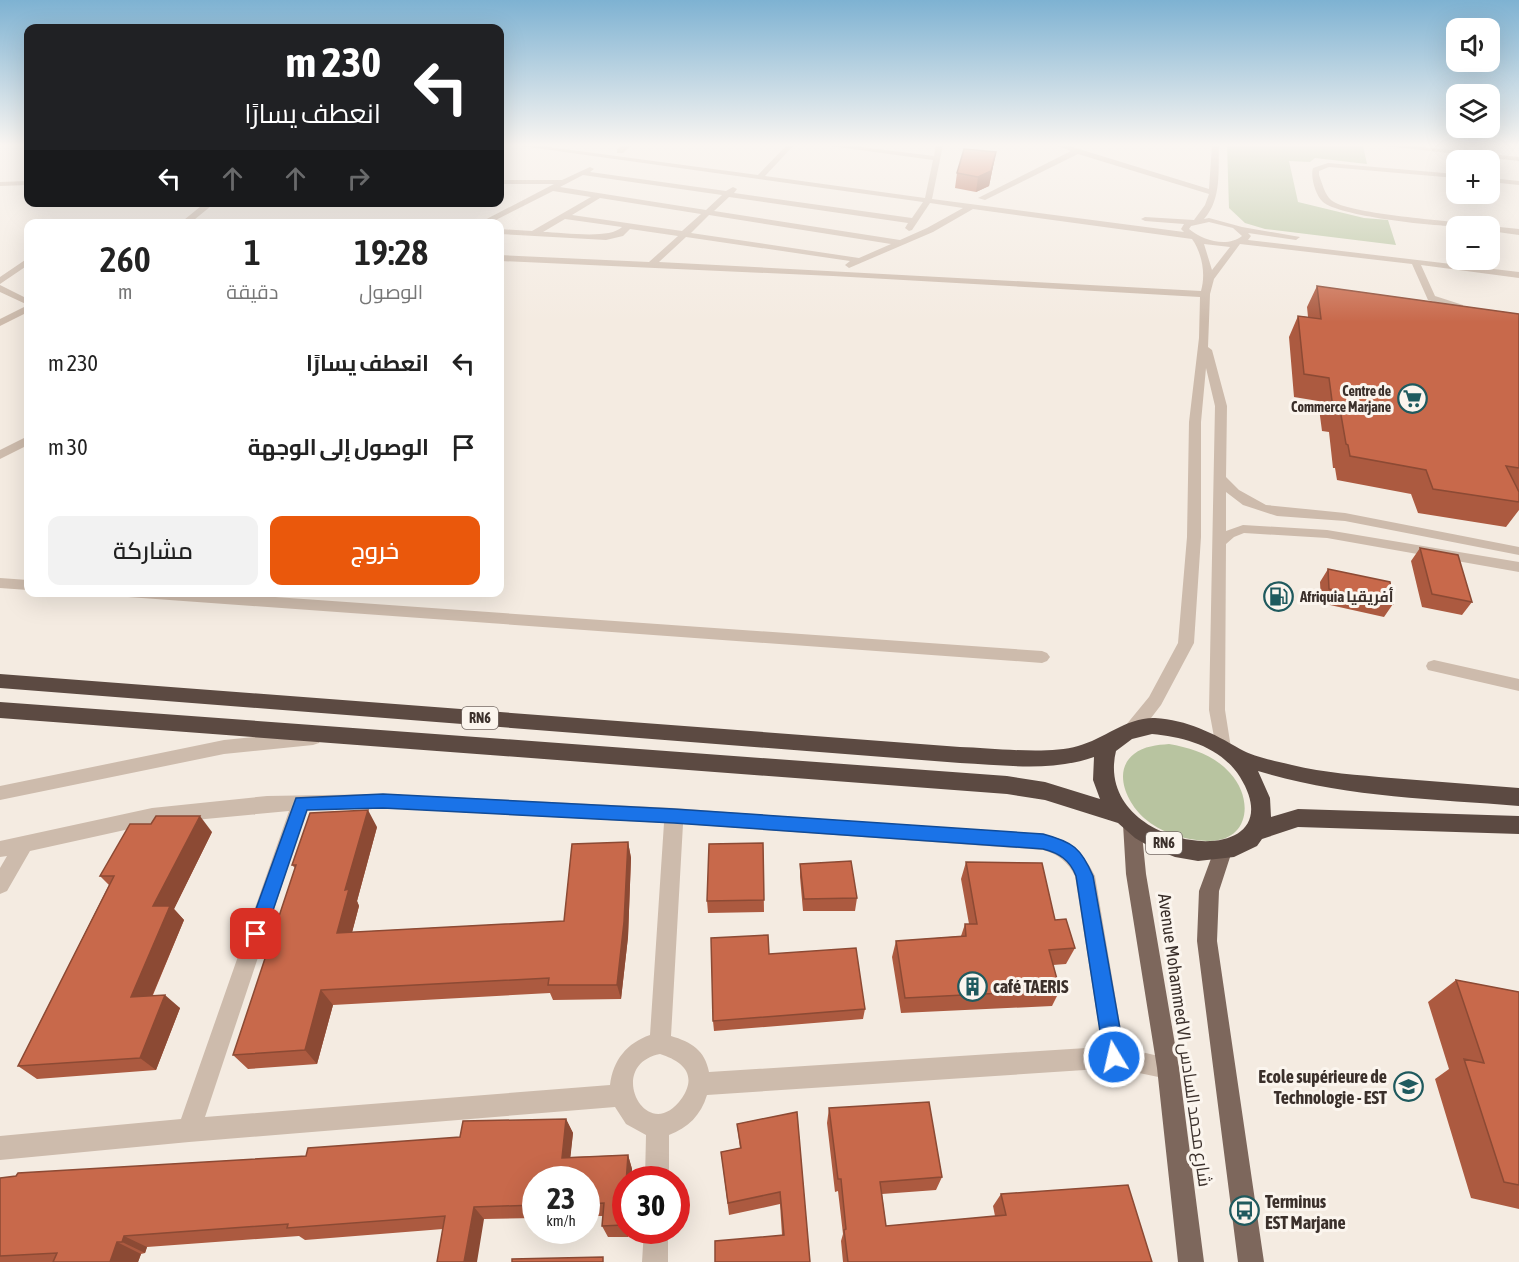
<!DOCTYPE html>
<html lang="ar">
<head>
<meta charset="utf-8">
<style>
	:root { --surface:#fff; --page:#f2f2f2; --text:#222; --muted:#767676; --accent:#ea580c }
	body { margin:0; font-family:"Asap Condensed",Cairo,sans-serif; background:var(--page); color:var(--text); direction:rtl; height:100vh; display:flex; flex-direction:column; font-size:22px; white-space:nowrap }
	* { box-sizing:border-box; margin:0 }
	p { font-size:20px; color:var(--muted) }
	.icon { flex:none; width:33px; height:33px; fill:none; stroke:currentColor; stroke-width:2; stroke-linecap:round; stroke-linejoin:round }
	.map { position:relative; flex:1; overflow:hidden; direction:ltr }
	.drawer { position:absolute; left:24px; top:219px; width:480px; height:378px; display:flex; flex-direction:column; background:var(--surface); border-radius:12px; box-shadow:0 6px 24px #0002; direction:rtl }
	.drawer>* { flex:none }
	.hud { position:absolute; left:24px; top:24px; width:480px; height:183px; border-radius:12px; box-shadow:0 6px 24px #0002; direction:rtl; background:#202124; color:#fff; overflow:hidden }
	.controls { position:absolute; left:1446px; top:18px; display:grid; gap:12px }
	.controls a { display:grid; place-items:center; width:54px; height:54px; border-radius:12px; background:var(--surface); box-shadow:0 6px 24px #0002; font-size:30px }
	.speed { position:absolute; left:522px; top:1166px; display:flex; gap:12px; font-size:30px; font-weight:700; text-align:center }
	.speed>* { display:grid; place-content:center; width:78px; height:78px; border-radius:50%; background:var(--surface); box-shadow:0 6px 24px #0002; line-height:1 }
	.speed small { font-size:15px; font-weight:400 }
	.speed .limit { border:9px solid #d22; background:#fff; color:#111 }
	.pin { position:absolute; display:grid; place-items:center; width:51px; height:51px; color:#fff; margin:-26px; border-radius:12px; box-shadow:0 3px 9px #0006 }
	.me { position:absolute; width:66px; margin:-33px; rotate:351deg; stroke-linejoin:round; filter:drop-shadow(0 0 4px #0008) }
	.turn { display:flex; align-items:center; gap:21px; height:126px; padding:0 24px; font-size:27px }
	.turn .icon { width:78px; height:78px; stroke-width:2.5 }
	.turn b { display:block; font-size:42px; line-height:51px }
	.lanes { display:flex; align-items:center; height:57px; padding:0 24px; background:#0003; justify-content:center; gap:30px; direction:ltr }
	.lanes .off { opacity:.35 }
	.eta { display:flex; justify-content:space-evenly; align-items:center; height:102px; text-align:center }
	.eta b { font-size:36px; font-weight:600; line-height:42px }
	.cta { display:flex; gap:12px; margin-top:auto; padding:12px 24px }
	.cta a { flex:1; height:69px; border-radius:12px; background:var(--accent); color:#fff; font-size:24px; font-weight:600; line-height:69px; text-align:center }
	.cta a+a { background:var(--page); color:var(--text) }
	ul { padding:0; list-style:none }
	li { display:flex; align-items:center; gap:18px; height:84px; padding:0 24px }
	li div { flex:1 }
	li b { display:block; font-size:22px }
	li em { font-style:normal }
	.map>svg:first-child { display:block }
</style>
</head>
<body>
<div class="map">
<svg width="1519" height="1262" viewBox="0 0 1519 1262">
	<rect width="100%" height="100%" fill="#f4ebe1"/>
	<path fill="#b8c4a0" d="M1227 145 1363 146 1367 164 1315 158 1310 162 1289 161 1298 202 1364 218 1388 220 1396 245 1265 229 1245 223 1229 208Z
		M1169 744C1192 748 1214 755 1230 773 1254 799 1250 842 1207 841 1184 840 1161 833 1144 818 1127 803 1112 771 1134 754 1144 746 1157 745 1169 744Z"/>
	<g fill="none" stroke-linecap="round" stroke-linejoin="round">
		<path fill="#cdbbac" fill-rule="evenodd" d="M514 145H534L758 175 787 145H794L765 176 925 198 933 160 823 145H845L934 156 936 145H943L932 199 1184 232 1181 229 1184 224 1145 221 1141 219 1145 217 1194 220 1205 205 1209 194 1078 154 985 200 978 198 1071 151 1055 145H1066L1209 189 1212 145H1219C1218 170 1222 199 1204 219L1209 218 1242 227 1300 237 1296 240 1248 233 1251 236 1248 240 1519 272V278L1421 265 1435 296 1463 305V309L1460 310 1428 300 1412 264 1240 244 1214 279 1210 294 1208 347 1212 350 1227 406 1226 477 1239 490 1266 505 1345 513 1519 547V555L1345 521 1277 516 1243 505 1226 492V531L1243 525 1327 530 1519 562V572L1327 538 1244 533 1234 537 1226 544 1225 710 1231 748 1229 753 1223 755 1217 753 1209 710 1215 406 1206 368 1201 422V537L1194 643 1161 705 1138 735 1132 737 1126 735 1124 730 1126 725 1149 697 1178 643 1187 537 1189 422 1199 338 1200 297 833 276 500 261V255L649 262 678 236 630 229 623 236 606 240 500 234V229L532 231 591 197 553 191 488 224H477L554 184H500V180H562L590 167 594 169 590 172 726 191 733 187 737 189 734 193 912 218 923 202ZM583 175 722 195 706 210 560 187ZM729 197 908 223 905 228 909 231 912 230 930 203 963 208 927 228 900 240 714 211ZM600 198 701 214 682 231 572 215ZM973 209 1192 239C1202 253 1206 274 1201 291L659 262 686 237 850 261 845 265 849 268 933 232ZM709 215 891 244 859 258 691 233ZM565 219 622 227C609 240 562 232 543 232ZM1209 222 1233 228 1242 236C1227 248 1202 240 1189 229L1191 226ZM1204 244 1230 247 1212 270Z
			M624 145H632L623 153H617V149Z
			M1377 145H1402L1519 157V161Z
			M1328 163 1456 174V178L1329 167 1319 171V175C1322 183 1325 195 1331 200 1347 214 1444 220 1470 224L1474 226C1451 229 1340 217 1323 202 1316 196 1310 177 1313 168Z
			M1490 178 1519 181V185L1490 182Z
			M28 181V185L0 186V182Z
			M206 202H216L189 224H179Z
			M1490 226 1519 229V235L1490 231Z
			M28 258V265L0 284V277Z
			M0 285 28 299V305L0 292Z
			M28 305V312L0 326V319Z
			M24 438H28V445L0 459V450Z
			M0 578 28 580V590L0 588Z
			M121 592H204L1042 651 1047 653 1050 657 1047 661 1042 663 128 597Z
			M1434 660 1519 679V691L1428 670 1426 666 1428 662Z
			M313 731 319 733 321 738 319 743 313 745 224 754 0 800V786L224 740Z
			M383 794 674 808 1051 836C1074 844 1084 854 1095 876L1124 1048 1176 1060 1179 1068 1176 1076 1168 1079 1115 1068 707 1095C701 1115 688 1128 669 1135V1179H645L646 1135 626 1124 615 1107 189 1142 0 1160V1136L181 1119 289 811 152 824 30 851 7 891 0 894V868L7 856 0 857V841L152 808 267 796ZM383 808 664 823 650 1035C627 1043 613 1060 610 1085L205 1117 307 810ZM683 824 1043 850C1058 854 1068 862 1075 876L1102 1047 709 1072C705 1050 691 1042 671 1036ZM660 1054C682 1061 698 1074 682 1098 647 1148 604 1065 660 1054Z
			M644 1230H668V1262H642Z"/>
		<path fill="#7d675c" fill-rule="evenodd" d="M1132 816 1138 818 1141 824 1146 874 1179 1068 1204 1262H1178L1157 1068 1126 874 1123 824 1126 818Z
			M1223 843 1230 845 1232 851 1219 891 1217 941 1264 1262H1238L1197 941 1199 891 1216 845Z"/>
		<path fill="#5c4a42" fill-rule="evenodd" d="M0 674 960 747C994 748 1047 755 1078 746 1104 739 1127 717 1155 718 1187 720 1213 733 1240 749 1254 757 1276 761 1292 765 1324 773 1359 775 1391 778 1434 781 1476 785 1519 788V806C1432 799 1342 797 1258 771L1270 798 1271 817 1298 809 1519 816V834L1298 827 1262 839 1257 846 1234 857 1198 861 1175 857 1152 848 1135 838 1118 823 1045 800 1007 794 0 718V702L1007 776 1045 782 1100 799 1093 780 1094 757C1052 772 1004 765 960 763L0 688ZM1152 734C1185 737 1221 747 1240 777 1301 876 1091 855 1116 751L1132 739Z"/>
	</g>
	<path fill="#ac5a40" d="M996 152 989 186 976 192 955 188 957 173Z
		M1317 286 1519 314V510L1506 527 1418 513 1411 494 1337 480 1335 468H1333L1329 432 1322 431 1318 401 1294 397 1289 337 1298 316 1308 317 1307 307Z
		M1420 548 1472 602 1462 615 1422 607 1411 561Z
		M1328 569 1393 604 1384 617 1321 603 1320 582Z
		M377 827 357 901 359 906 352 932 564 921 628 842 631 858 628 937 621 999 553 1000 550 993 333 1005 317 1064 248 1069 233 1055 295 868 292 865Z
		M212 832 174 909 184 920 153 995 180 1008 156 1070 37 1079 18 1066 109 885 100 876Z
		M763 843 764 912 708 913 707 901Z
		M966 862 1055 920 1075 948 1066 964 1053 965 1060 990 1052 1006 901 1013 892 957 896 941 961 936 965 924H969L961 879Z
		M800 864 857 898 855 911H803L800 877Z
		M769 954 865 1009 863 1019 714 1031 713 1021Z
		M1456 980 1519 992V1209L1471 1198 1435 1079 1449 1069 1428 1002Z
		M829 1108 942 1177 936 1190 882 1194 886 1226 995 1216 993 1206 1001 1194 1152 1262H843L841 1241 843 1234 838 1191 835 1192 827 1123Z
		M797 1112 810 1262 782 1235 780 1204 729 1215 721 1152 740 1148 737 1124Z
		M566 1119 573 1133 570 1157 628 1155 632 1169 628 1237H608L602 1226 603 1216H586V1179H536V1218L484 1219 443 1229 305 1240 299 1236 147 1247 145 1253 141 1254 138 1262H0V1178L306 1156 460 1137Z"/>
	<path fill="#8c4a34" d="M996 152 989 186 976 192 978 177Z
		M368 810 377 827 357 901 359 906 348 948 337 933 345 890Z
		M200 816 212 832 174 909 184 920 146 1010 131 997 153 906Z
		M628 842 631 858 628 937 621 999 617 985Z
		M321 990 333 1005 317 1064 305 1050Z
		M165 995 180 1008 156 1070 140 1058Z
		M566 1119 573 1133 569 1171 562 1158Z
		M628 1155 632 1169V1179H626Z
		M626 1188V1230H628V1237L623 1225Z
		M474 1207 484 1219 477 1262H464Z
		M124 1236 147 1247 145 1253 122 1242Z
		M117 1242 141 1254 138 1262H110Z"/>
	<path fill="#c8694b" stroke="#8c4a34" stroke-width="1.5" d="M964 149 996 152 991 171 978 177 957 173Z
		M1317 286 1519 314V468L1506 466 1519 492V502L1433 489 1426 470 1350 456 1348 445 1346 444 1340 409 1333 408 1329 378 1304 374 1298 316 1321 319Z
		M1420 548 1458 555 1472 602 1432 594Z
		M1328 569 1390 582 1393 604 1329 589Z
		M368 810 345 890 349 889 337 933 564 921 572 844 628 842 624 922 617 985H548L549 978 321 990 305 1050 233 1055 296 865H292L310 813Z
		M156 816H200L153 906H170L131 997 165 995 140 1058 18 1066 114 876H100L130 824H151Z
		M763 843 764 900 707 901 709 844Z
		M851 861 857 898 804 899 800 864Z
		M966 862 1042 863 1055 920 1066 919 1075 948 1049 950 1060 990 905 998 896 941 966 936 965 924H977Z
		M768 935 769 954 856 948 865 1009 713 1021 711 938Z
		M1456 980 1519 992V1185L1504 1182 1464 1059 1484 1063Z
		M929 1102 942 1177 880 1182 886 1226 1006 1215 1001 1194 1128 1185 1152 1262H848L844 1230 846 1229 841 1179H838L829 1108Z
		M797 1112 810 1262H715V1241L784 1235 780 1192 728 1203 721 1152 741 1148 737 1124Z
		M566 1119 562 1158 628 1155 623 1225 602 1226 604 1203 586 1204V1179H536V1205L474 1207 464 1262H437L445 1216 287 1228 288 1224 124 1236 122 1242H117L110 1262H53L57 1253 0 1256V1178L16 1176 18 1173 306 1156 308 1148 460 1137 463 1121Z
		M603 1257V1262H512V1259Z"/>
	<linearGradient id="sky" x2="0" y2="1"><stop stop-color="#7eb2d2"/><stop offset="0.45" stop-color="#faf6f2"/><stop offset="1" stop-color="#faf6f2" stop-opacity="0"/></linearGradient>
	<rect width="1519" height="322" fill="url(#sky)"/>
	<path fill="#1a73e8" stroke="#114b97" stroke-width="1.5" d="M383 794 674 809 1043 834C1073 842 1081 848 1093 876L1125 1057 1122 1064 1114 1067 1107 1064 1104 1057 1076 876C1070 860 1059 853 1043 849L674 823 383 808 307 810 263 940 256 942 250 940 247 934 296 798Z"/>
	<defs>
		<symbol id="supermarket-ring" viewBox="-11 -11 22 22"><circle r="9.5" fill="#fbf5ee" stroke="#1f5a5e" stroke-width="1.5"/><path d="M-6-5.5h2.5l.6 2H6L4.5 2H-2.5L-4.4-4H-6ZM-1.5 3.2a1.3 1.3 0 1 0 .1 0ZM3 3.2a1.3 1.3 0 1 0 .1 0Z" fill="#1f5a5e"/></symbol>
		<symbol id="fuel-ring" viewBox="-11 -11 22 22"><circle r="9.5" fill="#fbf5ee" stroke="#1f5a5e" stroke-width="1.5"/><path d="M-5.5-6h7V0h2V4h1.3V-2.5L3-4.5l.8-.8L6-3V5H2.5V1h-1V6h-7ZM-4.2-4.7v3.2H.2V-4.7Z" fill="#1f5a5e"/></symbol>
		<symbol id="building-ring" viewBox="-11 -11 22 22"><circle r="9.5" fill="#fbf5ee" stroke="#1f5a5e" stroke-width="1.5"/><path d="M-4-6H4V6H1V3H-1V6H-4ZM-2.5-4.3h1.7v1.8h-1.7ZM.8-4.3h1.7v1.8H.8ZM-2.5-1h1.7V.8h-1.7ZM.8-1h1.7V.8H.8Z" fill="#1f5a5e"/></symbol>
		<symbol id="university-ring" viewBox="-11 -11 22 22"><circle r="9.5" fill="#fbf5ee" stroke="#1f5a5e" stroke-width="1.5"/><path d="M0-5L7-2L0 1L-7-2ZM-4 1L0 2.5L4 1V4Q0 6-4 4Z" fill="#1f5a5e"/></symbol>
		<symbol id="bus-ring" viewBox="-11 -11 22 22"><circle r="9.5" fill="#fbf5ee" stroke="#1f5a5e" stroke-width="1.5"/><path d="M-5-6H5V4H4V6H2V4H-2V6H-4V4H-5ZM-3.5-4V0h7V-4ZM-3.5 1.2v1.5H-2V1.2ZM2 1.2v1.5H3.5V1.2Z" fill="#1f5a5e"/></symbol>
	</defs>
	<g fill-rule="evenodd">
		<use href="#supermarket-ring" x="1396" y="382" width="33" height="33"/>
		<use href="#fuel-ring" x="1262" y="580" width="33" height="33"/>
		<use href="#building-ring" x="956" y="970" width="33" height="33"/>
		<use href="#university-ring" x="1392" y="1070" width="33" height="33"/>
		<use href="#bus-ring" x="1228" y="1194" width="33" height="33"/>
	</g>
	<g text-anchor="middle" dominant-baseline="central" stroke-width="6" stroke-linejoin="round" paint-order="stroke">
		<g font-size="14" font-weight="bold" fill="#3b302b" stroke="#fbf5ee" text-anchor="end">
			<text x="1391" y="391">Centre de<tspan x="1391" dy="16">Commerce Marjane</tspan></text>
		</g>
		<g fill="#fbf5ee" stroke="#756b66" stroke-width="1.5">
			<rect x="462" y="707" width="36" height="22" rx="4.5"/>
			<rect x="1146" y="832" width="36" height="22" rx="4.5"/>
		</g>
		<g font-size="14" font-weight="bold" fill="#3b302b">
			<text x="480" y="718">RN6</text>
			<text x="1164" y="843">RN6</text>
		</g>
		<g font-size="15" font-weight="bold" fill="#3b302b" stroke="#fbf5ee" text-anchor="start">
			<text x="1300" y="596">Afriquia أفريقيا</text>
		</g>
		<g font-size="18" font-weight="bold" fill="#3b302b" stroke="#fbf5ee" text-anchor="start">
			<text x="993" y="986">café TAERIS</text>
			<text x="1387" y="1076" text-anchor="end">Ecole supérieure de<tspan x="1387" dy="21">Technologie - EST</tspan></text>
			<text x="1265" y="1201">Terminus<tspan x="1265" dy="21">EST Marjane</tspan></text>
		</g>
		<g font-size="18" fill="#3b302b" stroke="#fbf5ee">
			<text transform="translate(1185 1040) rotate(82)">Avenue Mohammed VI شارع محمد السادس</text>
		</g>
	</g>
</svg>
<div class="controls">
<a><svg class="icon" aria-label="sound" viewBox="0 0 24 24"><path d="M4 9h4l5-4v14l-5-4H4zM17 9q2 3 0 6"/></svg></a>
<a><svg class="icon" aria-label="layers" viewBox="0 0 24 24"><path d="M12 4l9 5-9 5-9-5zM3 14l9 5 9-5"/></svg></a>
<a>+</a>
<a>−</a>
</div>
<div class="speed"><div>23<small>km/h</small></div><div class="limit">30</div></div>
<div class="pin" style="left:256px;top:934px;background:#d93025"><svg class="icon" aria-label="arrive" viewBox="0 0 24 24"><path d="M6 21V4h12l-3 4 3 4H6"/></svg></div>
<svg class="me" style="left:1114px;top:1057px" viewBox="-20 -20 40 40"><circle r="17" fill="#1a73e8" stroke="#fff" stroke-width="3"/><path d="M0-11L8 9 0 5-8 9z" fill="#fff"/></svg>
<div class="hud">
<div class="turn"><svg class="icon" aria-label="left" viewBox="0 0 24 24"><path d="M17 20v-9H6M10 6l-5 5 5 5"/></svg><div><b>230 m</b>انعطف يسارًا</div></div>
<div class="lanes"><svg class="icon" aria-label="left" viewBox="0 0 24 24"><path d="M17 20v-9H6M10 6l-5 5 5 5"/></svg><svg class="icon off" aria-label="ahead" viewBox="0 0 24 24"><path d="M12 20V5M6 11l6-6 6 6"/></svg><svg class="icon off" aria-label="ahead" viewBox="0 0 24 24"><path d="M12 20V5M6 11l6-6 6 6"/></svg><svg class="icon off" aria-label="right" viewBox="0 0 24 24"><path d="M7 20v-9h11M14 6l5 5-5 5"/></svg></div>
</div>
<section class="drawer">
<div class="eta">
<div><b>19:28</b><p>الوصول</p></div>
<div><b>1</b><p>دقيقة</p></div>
<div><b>260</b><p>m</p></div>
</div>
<ul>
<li><svg class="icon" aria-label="left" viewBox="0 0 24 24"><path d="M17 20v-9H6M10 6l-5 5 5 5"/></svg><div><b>انعطف يسارًا</b></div><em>230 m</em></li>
<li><svg class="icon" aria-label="arrive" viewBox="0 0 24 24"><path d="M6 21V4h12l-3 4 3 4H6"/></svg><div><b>الوصول إلى الوجهة</b></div><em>30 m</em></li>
</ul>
<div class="cta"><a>خروج</a><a>مشاركة</a></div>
</section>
</div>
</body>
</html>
